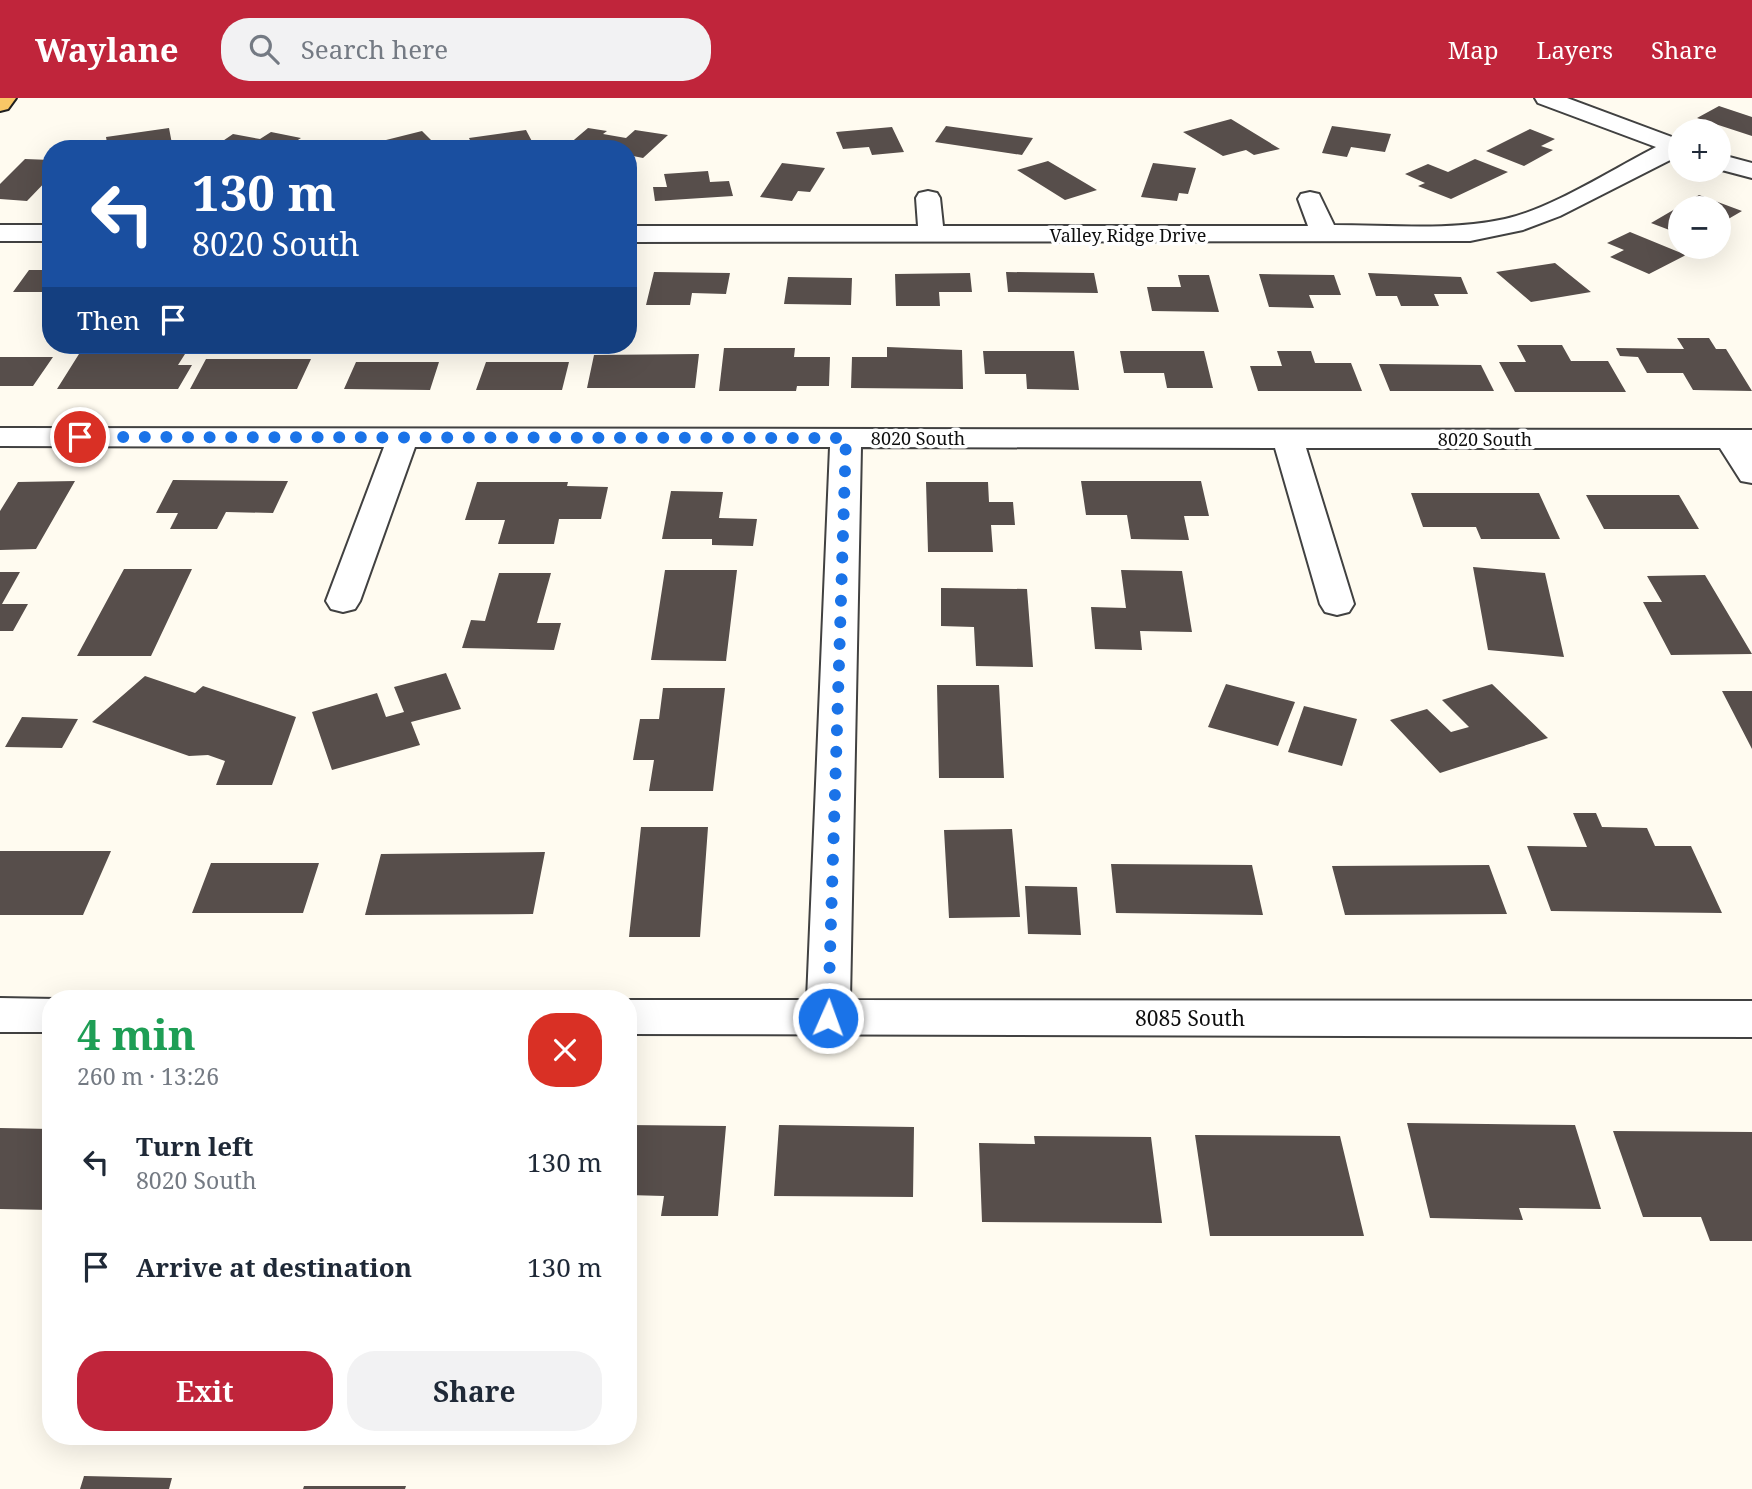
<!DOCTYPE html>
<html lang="en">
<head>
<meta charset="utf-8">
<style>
	:root { --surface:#fff; --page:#f2f2f3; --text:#1f2937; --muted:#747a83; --accent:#c0253b }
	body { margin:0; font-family:"Noto Serif",serif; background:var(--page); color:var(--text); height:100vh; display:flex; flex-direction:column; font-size:26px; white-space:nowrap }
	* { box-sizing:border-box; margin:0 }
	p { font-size:23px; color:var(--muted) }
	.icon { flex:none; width:38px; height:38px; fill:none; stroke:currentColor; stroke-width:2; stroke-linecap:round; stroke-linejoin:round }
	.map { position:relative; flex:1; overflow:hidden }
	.side { position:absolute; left:42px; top:892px; width:595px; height:455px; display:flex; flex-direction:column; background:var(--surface); border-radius:28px; box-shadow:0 7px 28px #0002 }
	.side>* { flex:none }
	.banner { position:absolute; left:42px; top:42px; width:595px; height:214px; border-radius:28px; box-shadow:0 7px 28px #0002; background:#1a4fa0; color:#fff; overflow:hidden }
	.controls { position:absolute; left:1668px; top:21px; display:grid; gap:14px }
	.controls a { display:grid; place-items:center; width:63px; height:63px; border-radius:50%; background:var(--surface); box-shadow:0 7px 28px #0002; font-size:35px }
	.pin { position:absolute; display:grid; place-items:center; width:60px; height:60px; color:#fff; margin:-30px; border:4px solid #fff; border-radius:50%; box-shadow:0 2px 7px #0007 }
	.me { position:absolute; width:77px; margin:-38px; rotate:2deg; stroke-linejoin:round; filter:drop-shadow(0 0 5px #0008) }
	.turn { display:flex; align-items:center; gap:24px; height:147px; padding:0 35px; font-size:32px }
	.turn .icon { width:91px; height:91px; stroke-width:2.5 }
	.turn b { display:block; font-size:49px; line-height:60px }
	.then { display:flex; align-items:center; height:66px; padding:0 35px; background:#0003; gap:14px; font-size:26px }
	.round { display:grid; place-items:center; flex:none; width:74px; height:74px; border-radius:28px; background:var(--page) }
	.headline { display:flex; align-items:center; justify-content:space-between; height:119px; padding:0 35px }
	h1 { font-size:42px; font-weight:700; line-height:52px; color:#1e9e55 }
	.button { display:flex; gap:14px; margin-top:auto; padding:14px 35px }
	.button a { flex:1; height:80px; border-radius:28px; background:var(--accent); color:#fff; font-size:28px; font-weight:700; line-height:80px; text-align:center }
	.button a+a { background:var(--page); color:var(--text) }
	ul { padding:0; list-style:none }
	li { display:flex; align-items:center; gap:21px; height:105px; padding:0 35px }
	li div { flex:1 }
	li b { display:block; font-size:26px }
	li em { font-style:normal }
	header { display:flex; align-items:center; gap:42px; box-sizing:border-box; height:98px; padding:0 35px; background:var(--accent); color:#fff }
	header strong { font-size:33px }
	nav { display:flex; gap:38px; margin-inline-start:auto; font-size:24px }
	.search { width:490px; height:63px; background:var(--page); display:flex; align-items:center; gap:18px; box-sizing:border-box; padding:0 24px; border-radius:28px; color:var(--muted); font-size:26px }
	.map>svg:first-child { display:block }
</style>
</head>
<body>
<header>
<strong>Waylane</strong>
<div class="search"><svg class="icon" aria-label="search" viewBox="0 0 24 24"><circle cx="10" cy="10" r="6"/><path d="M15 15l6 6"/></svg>Search here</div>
<nav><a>Map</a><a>Layers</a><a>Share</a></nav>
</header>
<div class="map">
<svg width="1752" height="1391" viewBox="0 0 1752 1391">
	<rect width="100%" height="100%" fill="#fffbf0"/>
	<path fill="#574e4b" d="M1719 8 1752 19V38L1697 20Z
		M1231 21 1280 51 1254 57 1246 52 1223 58 1183 34Z
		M946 28 1033 40 1022 57 935 44Z
		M1332 28 1391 36 1385 54 1351 49 1347 59 1322 55Z
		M892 29 904 54 872 57 869 49 843 51 836 34Z
		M169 30 173 51H108L106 39Z
		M588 30 607 33 603 36 626 40 635 32 668 37 643 60 628 57V51H589L568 47Z
		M1530 31 1555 41 1541 48 1553 52 1524 68 1486 53Z
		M526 32 536 51H474L469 40Z
		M422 33 440 51H390L382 43Z
		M271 34 301 40 284 51H211L233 36 260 41Z
		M25 61 51 62V78L27 103 0 101V86Z
		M1475 61 1508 74 1451 101 1418 88 1425 85 1405 76 1428 66 1448 74Z
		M1048 63 1097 92 1065 102 1017 72Z
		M782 65 825 70 810 94 798 93 792 103 760 99Z
		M1153 65 1196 70 1188 96 1179 95 1177 103 1141 99Z
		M708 73 710 84 729 83 733 98 655 103 653 89H667L664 76Z
		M1699 97 1742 113 1718 127V110H1680V136L1651 125Z
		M1630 134 1686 157 1649 176 1610 159 1624 152 1607 145Z
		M1555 165 1591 194 1531 204 1496 174Z
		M29 172H51V194H13Z
		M654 174 730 175 726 196 692 195 690 207H646Z
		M1006 174 1094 175 1098 195 1008 194Z
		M970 175 972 194H939L940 208H896L895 176Z
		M1368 175 1461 179 1468 196H1434L1439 208H1401L1397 198H1376Z
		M1259 176 1334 177 1341 197H1309L1314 210 1269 209Z
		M1178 177H1209L1219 214 1152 213 1147 189H1181Z
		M788 179 852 180 851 207 784 206Z
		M1677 240H1709L1716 251H1726L1752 293 1693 292 1683 275H1647L1638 259 1620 258 1616 250 1684 251Z
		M1517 247H1562L1571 263H1608L1626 294H1515L1499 264H1526Z
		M887 249 962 252 963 291 851 290 852 259H887Z
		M724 250H795L794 259H830L829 288H797L796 293H719Z
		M983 253H1074L1079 292 1027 291 1026 276H985Z
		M1120 253H1204L1213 290H1167L1164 275H1124Z
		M1277 253H1311L1315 265H1351L1362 293H1258L1250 268H1282Z
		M79 256H185L178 267H192L178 291H57Z
		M699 256 695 290H587L594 257Z
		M0 259H53L33 288H0Z
		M206 261H311L297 291H190Z
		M356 264H439L430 292 344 291Z
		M486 264H569L562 292H476Z
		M1379 266 1481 267 1494 293H1390Z
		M173 382 288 383 273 415 226 414 217 431H170L178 415H156Z
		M75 383 36 451 0 452V413L18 384Z
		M1081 383H1201L1209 418H1184L1189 442 1131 441 1127 417H1086Z
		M477 384H568L567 388 608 389 601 421H559L554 446H498L505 422H465Z
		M926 384H988L989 404H1013L1015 427H991L993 454H928Z
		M671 393 723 394 719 420 757 421 753 448 712 447V441H662Z
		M1411 395H1539L1560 441H1481L1476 429H1423Z
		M1586 397H1679L1699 431H1604Z
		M1473 469 1545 475 1564 559 1488 552Z
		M124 471H192L151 558H77Z
		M665 472H737L726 563 651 562Z
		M1121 472 1182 473 1192 534 1140 533 1142 552 1095 551 1091 509 1126 510Z
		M0 474H20L2 506H28L13 533H0Z
		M499 475H551L537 525H561L554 552 462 550 471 522 485 523Z
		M1705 477 1752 556 1671 557 1643 504H1662L1647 478Z
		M941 490 1027 491 1033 569 976 568 974 529 941 528Z
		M446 575 461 611 411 624 420 647 332 672 312 614 377 595 386 619 404 614 394 589Z
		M145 578 195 595 203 588 296 619 272 687H216L225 663 208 657 189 658 92 624Z
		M1226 586 1295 604 1278 648 1208 629Z
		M1492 586 1548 640 1440 675 1390 622 1427 611 1451 634 1469 629 1442 602Z
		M937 587H999L1004 680H939Z
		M663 590H725L713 693H649L654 662H633L640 621H659Z
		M1722 593H1752V651Z
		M1304 608 1357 621 1342 668 1288 654Z
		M22 619 78 621 62 650 5 649Z
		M1573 715H1596L1602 729 1647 730 1655 748H1691L1722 815 1551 813 1527 748 1587 749Z
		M641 729H708L700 839H629Z
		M1012 731 1020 819 949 820 944 732Z
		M0 753H111L83 817H0Z
		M545 754 533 816 365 817 381 756Z
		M211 765H319L303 815H192Z
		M1111 766 1252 767 1263 817 1116 815Z
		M1489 767 1507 816 1345 817 1332 768Z
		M1025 788 1077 789 1081 837 1028 836Z
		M1407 1025 1575 1027 1601 1111 1519 1110 1523 1122 1430 1120Z
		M628 1027 726 1028 718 1118H661L664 1098 628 1097Z
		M779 1027 914 1029 913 1099 774 1098Z
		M0 1030 51 1031V1112L0 1111Z
		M1613 1033 1752 1034V1143H1710L1701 1119H1643Z
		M1195 1037 1340 1038 1364 1138H1210Z
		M1034 1038 1151 1039 1162 1125 982 1124 979 1045 1035 1046Z
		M84 1378 172 1380 169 1391H80Z
		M304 1388H406L405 1391H303Z"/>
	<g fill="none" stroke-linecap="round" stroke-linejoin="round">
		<defs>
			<path id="street" d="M1535 0H1567L1680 42V57L1560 118 1523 132 1470 143 628 144V128H918L916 100 919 95 928 93 937 95 940 100 943 128H1308L1298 101 1301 96 1310 94 1319 96 1334 127C1390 127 1450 133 1505 121 1551 111 1613 71 1656 49L1538 5Z
				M1718 56 1752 65V80L1718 71Z
				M0 127H51V143H0Z
				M0 330 1752 332V385L1741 383 1720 350H1306L1354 506 1349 514 1337 517 1325 514 1320 506 1275 350 861 349 850 902 1752 903V939L628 936V902H807L830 349H415L360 503 355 511 343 514 331 511 326 503 384 349 0 348Z
				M0 900 56 901H51V934H0Z"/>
			<path id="primary" d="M0 0H16L8 11 0 13Z"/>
		</defs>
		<use href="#street" stroke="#414141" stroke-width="4"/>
		<use href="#primary" stroke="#1f1f1f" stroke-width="4"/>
		<use href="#street" fill="#fff" fill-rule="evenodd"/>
		<use href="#primary" fill="#f9c766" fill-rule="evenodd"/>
	</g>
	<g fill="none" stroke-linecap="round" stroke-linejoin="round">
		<path stroke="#1a73e8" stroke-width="12" stroke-dasharray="0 21.6" d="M80 339 846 340 828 920"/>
	</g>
	<g text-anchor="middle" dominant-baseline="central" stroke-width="7" stroke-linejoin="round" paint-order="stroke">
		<g font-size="18" fill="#0e0e0e" stroke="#fff">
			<text x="1128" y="137">Valley Ridge Drive</text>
			<text x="918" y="340">8020 South</text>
			<text x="1485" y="341">8020 South</text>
		</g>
		<g font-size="21" fill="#0e0e0e" stroke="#fff">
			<text x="1190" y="920">8085 South</text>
		</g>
	</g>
</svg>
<div class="controls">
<a>+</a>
<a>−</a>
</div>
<div class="pin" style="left:80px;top:339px;background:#d93025"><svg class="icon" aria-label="arrive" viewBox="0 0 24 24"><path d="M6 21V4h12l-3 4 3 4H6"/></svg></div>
<svg class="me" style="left:828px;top:920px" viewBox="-20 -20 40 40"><circle r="17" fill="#1a73e8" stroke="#fff" stroke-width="3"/><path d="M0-11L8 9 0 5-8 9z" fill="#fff"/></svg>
<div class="banner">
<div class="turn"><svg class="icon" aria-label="left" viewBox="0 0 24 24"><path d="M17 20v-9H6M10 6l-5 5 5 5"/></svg><div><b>130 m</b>8020 South</div></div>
<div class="then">Then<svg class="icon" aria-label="arrive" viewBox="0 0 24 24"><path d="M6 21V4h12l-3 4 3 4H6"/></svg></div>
</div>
<section class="side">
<div class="headline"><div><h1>4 min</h1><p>260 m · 13:26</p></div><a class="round" style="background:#d93025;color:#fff"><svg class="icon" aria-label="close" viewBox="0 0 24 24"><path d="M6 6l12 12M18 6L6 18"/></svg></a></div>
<ul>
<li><svg class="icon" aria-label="left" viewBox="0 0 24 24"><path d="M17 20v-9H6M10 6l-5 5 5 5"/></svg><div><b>Turn left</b><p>8020 South</p></div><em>130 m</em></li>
<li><svg class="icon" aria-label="arrive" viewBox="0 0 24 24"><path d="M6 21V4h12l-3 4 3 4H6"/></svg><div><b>Arrive at destination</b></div><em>130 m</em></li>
</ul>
<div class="button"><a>Exit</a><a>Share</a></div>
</section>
</div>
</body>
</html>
